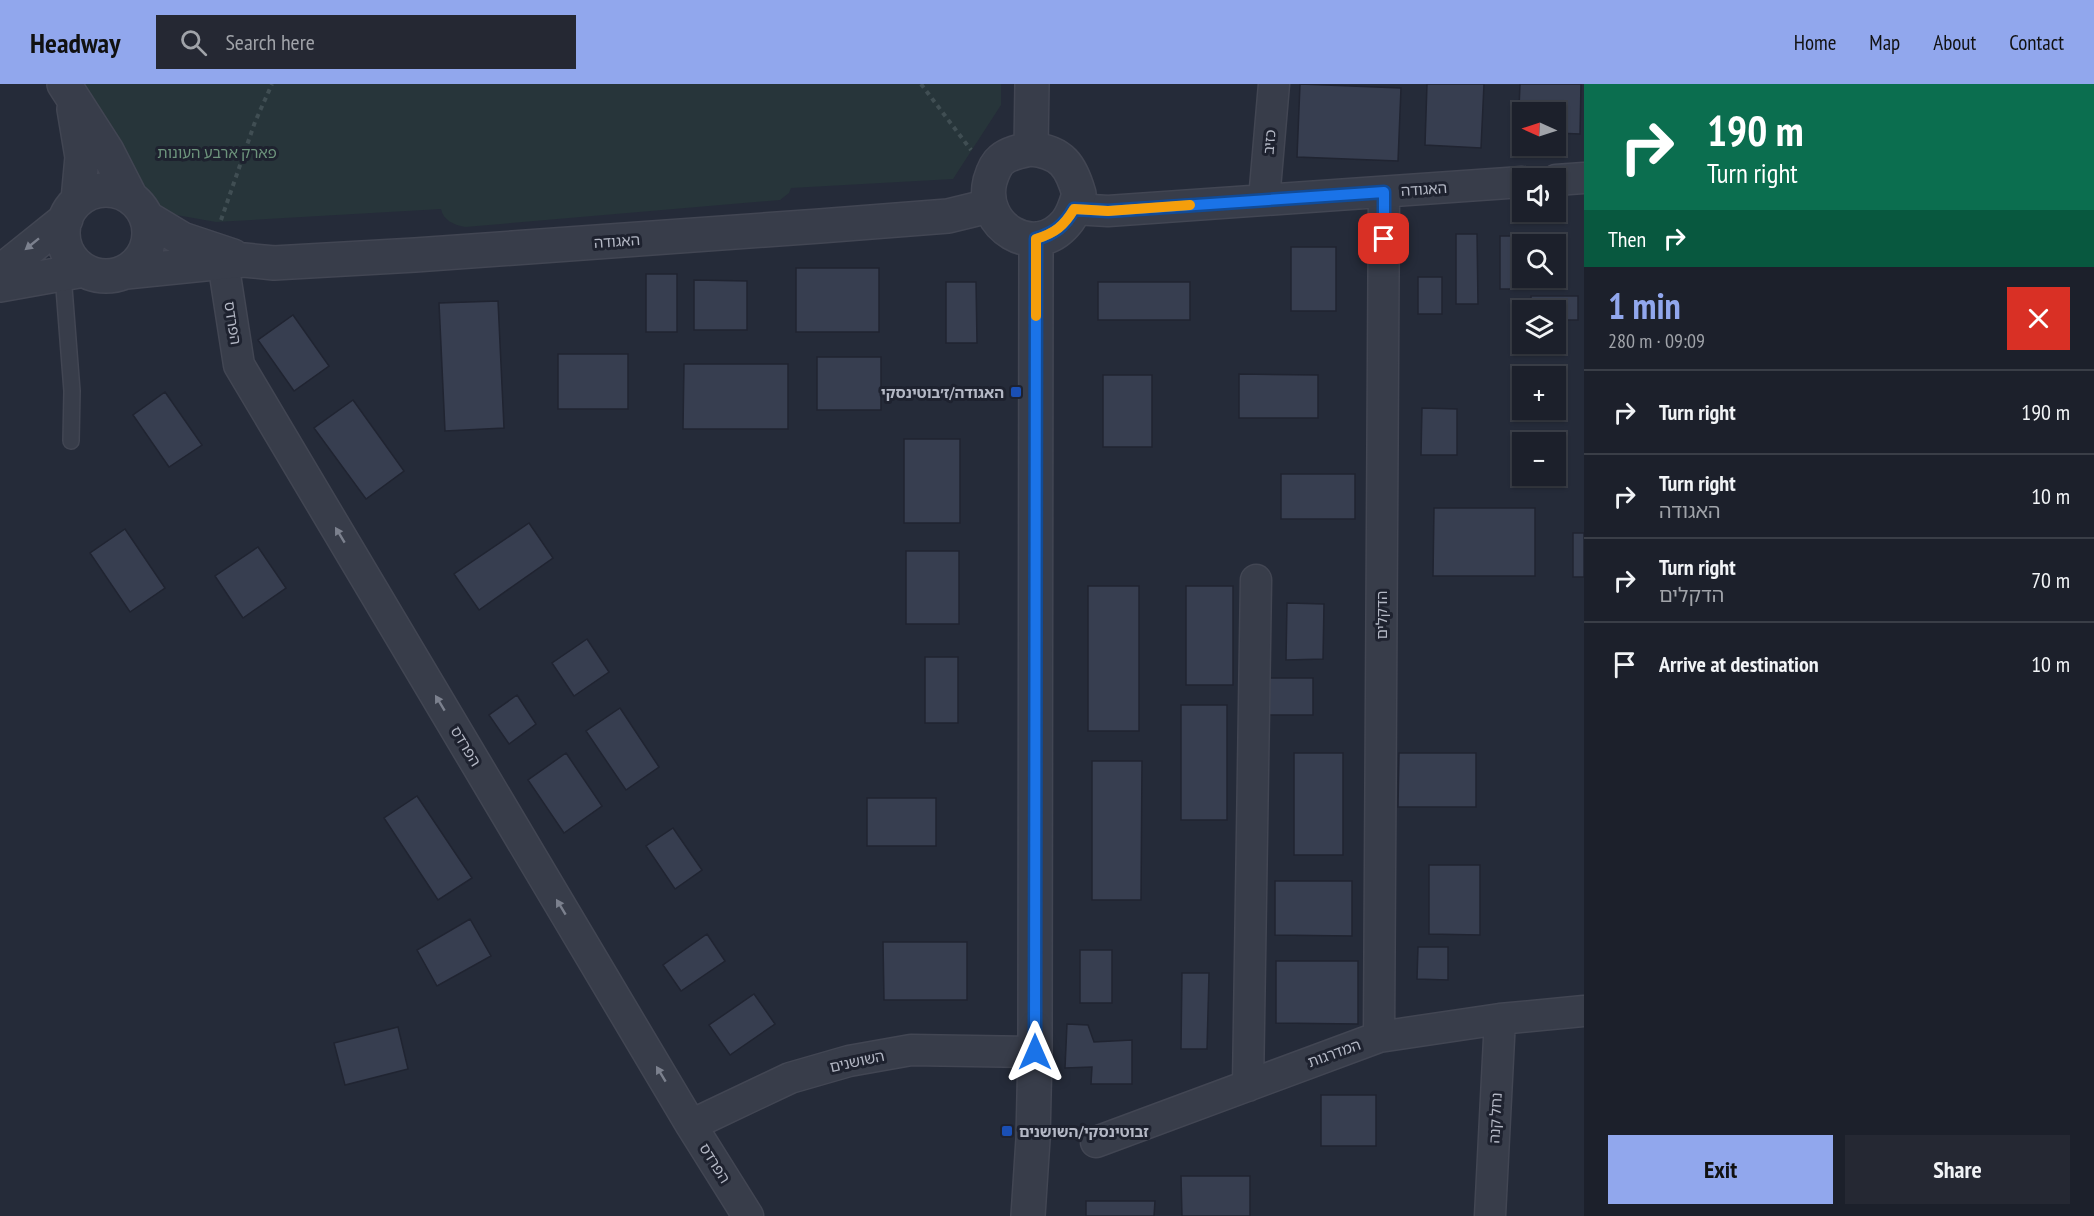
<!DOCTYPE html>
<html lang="en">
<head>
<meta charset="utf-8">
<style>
	:root { --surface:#1c202b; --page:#252833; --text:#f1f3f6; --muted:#a0a3a9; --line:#3a3e47; --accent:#91a7ed }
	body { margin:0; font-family:"PT Sans Narrow","Noto Sans Hebrew",sans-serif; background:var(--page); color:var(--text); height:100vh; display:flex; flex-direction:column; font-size:22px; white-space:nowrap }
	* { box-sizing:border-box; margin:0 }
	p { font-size:20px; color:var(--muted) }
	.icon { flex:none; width:33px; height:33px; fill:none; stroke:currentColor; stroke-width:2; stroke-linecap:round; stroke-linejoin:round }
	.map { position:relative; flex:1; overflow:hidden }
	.sheet { display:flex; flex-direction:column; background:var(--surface); width:510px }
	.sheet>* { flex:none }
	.banner { background:#0b6e4f; color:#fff; overflow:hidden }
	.needle { width:39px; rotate:273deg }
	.tools { position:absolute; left:1512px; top:18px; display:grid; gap:12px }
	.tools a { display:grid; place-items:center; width:54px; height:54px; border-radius:0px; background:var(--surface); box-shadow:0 2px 4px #0004,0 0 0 2px var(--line); font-size:30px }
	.pin { position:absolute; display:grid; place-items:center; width:51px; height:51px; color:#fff; margin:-26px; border-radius:12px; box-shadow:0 3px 9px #0006 }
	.me { position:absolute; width:66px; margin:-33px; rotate:0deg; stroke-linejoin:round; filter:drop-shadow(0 0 4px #0008) }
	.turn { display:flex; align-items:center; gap:21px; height:126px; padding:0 24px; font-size:27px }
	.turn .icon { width:78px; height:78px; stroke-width:2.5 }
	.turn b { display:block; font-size:42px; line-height:51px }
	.then { display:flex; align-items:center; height:57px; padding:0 24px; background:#0003; gap:12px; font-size:22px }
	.round { display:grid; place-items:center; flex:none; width:63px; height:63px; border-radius:0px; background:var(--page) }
	.summary { display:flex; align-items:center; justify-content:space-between; height:102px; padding:0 24px }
	h1 { font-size:36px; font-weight:600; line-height:45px; color:var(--accent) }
	.action { display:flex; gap:12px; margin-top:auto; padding:12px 24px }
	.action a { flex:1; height:69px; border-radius:0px; background:var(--accent); color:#111; font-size:24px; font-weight:600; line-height:69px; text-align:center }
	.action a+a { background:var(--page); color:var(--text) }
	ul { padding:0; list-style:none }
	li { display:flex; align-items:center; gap:18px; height:84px; padding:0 24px; border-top:2px solid var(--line) }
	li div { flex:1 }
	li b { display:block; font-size:22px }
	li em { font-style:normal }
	header { display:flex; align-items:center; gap:36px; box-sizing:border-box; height:84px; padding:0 30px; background:var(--accent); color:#111 }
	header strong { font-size:28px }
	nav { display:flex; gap:33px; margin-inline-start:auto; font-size:21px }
	.search { width:420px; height:54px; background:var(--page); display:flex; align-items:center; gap:15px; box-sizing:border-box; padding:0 21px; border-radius:0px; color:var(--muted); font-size:22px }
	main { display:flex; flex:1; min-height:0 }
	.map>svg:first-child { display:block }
</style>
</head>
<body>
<header>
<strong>Headway</strong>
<div class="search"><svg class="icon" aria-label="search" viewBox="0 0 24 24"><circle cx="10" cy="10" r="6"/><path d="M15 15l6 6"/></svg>Search here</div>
<nav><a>Home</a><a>Map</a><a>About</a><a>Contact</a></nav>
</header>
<main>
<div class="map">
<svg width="1584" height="1132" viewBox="0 0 1584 1132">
	<rect width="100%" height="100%" fill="#252b39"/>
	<path fill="#27353a" d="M71 0H1001V21L953 95 791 104 789 109 780 116 465 143C454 141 443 136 441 125L216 138 165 129 145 119Z"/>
	<path fill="#373e50" stroke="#202431" stroke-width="1.5" d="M1300 0 1401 4 1398 77 1297 73Z
		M1427 0H1484L1481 64 1425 61Z
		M1520 0H1581L1580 50 1556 49V28H1522V47H1518Z
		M1456 150H1477L1478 220H1456Z
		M1500 152H1539V160H1522V194H1539V205H1500Z
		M1291 163H1336V227H1291Z
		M796 184H879V248H796Z
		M646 190H677V248H646Z
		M1418 193H1442V230H1418Z
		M694 196 747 197V246H694Z
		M946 198H976L977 259H946Z
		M1098 198H1190V236H1098Z
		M1531 212H1578V236H1556V226H1531Z
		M498 217 504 344 445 347 439 219Z
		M293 231 329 282 294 307 258 256Z
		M558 270H628V325H558Z
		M817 273H881V326H817Z
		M684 280H788V345H683Z
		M1239 290 1318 291V334H1239Z
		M1103 291H1152V363H1103Z
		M165 308 202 361 169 383 133 331Z
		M353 316 404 387 366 415 314 344Z
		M1422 324 1457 325V371H1421Z
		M904 355H960V439H904Z
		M1281 390H1355V435H1281Z
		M1434 424H1535V492H1433Z
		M529 439 553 474 479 526 454 490Z
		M125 445 165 504 130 528 90 469Z
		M1573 449H1584V493H1573Z
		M258 463 286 504 243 534 215 492Z
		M906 467H959V540H906Z
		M1088 502H1139V647H1088Z
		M1186 502H1233V601H1186Z
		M1287 519 1324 520 1323 575 1286 576Z
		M587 555 609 588 574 612 552 579Z
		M925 573H958V639H925Z
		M1269 594H1313V631H1269Z
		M517 611 536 640 509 660 489 631Z
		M1181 621H1227V736H1181Z
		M620 624 659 683 626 706 586 647Z
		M566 669 602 722 564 749 528 696Z
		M1294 669H1343V771H1294Z
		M1399 669H1476V723H1398Z
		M1092 677H1142L1141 816H1092Z
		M417 712 472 794 438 816 384 734Z
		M867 714H936V762H867Z
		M673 744 702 786 675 805 646 762Z
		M1429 781H1480V851L1429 850Z
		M1275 797H1352V852L1275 851Z
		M470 835 491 872 437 902 417 866Z
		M707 850 725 877 681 907 663 881Z
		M883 858H967V916H884Z
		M1418 863H1448V896L1417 895Z
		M1080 866H1112V919H1080Z
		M1276 877H1358V940L1276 939Z
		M1182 889H1209L1207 965H1181Z
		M754 910 775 940 730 971 709 941Z
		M1067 940 1088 941 1094 958 1132 956V1000H1091L1092 983 1065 984Z
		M398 943 408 985 345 1001 334 959Z
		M1321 1011H1376V1062H1321Z
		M1181 1092H1250V1132H1182Z
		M1086 1117H1155L1154 1132H1086Z"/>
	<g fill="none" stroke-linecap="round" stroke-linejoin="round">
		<defs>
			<path id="service" d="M63 191 72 307 71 357"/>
			<path id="minor" d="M1556 96 1584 94
				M1264 116 1274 0
				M1074 125 1108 127 1522 98
				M223 178 239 281 691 1041 748 1132
				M1379 953 1384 108
				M1248 1002 1256 496
				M691 1041 790 994 849 977 911 966 1035 968
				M1096 1058 1379 953 1500 935 1584 927
				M1490 1132 1500 935"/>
			<path id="tertiary" d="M64 0 107 67 131 114
				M74 25 82 73 78 116
				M1031 65C1062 68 1071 82 1079 110 1076 120 1073 131 1066 139 1034 177 979 142 990 97 992 90 996 80 1001 76 1009 69 1021 67 1031 65Z
				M1031 65 1032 0
				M63 149a43 43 0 1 1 86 0a43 43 0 1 1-86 0Z
				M147 134 182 155 233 172
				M0 188 66 135
				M126 188 244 176 274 179 415 171 820 142 948 132 989 122
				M0 201 84 186
				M1028 1132 1033 1055 1035 968 1036 155"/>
		</defs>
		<use href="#service" stroke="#424653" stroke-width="18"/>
		<use href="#minor" stroke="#424653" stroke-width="33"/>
		<use href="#tertiary" stroke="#424653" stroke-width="36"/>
		<path stroke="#404e53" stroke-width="4" stroke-dasharray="4.5 4.5" stroke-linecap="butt" d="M921 0 971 66
			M221 136 255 38 272 0"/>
		<use href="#service" stroke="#383d4a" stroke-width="15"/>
		<use href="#minor" stroke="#383d4a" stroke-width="30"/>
		<use href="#tertiary" stroke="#383d4a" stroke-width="33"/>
	</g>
	<defs><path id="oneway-solid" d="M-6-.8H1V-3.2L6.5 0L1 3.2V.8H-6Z" transform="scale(1.5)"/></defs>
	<g fill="#7c818e">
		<use href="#oneway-solid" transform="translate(32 160) rotate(141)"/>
		<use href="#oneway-solid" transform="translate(340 451) rotate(-121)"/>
		<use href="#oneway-solid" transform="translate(440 619) rotate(-121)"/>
		<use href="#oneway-solid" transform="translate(561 823) rotate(-121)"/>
		<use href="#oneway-solid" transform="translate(661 990) rotate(-121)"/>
	</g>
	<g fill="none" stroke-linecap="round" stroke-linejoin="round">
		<defs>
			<path id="route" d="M1035 968 1036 155C1055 149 1064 142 1074 125L1108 127 1384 108V155"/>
		</defs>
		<use href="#route" stroke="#114b97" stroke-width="15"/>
		<use href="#route" stroke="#1a73e8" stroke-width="10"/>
		<path stroke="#f59e0b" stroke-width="10" d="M1036 232V155C1055 149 1064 142 1074 125L1108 127 1190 121"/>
	</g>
	<g fill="#1a4fb4" stroke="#1e222f" stroke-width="2">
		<rect x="1010" y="302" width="12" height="12" rx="3"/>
		<rect x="1001" y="1041" width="12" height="12" rx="3"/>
	</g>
	<g text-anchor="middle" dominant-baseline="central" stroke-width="6" stroke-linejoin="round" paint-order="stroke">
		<g font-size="15" fill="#b4b8c5" stroke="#1e222f">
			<text transform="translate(1269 58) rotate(-85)">כזיב</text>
			<text transform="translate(1424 105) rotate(-4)">האגודה</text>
			<text transform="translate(617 157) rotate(-4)">האגודה</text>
			<text transform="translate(233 239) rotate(81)">הפרדס</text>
			<text transform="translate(1381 531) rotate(-90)">הדקלים</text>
			<text transform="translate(466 662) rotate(59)">הפרדס</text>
			<text transform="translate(1334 969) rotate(-20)">המדרגות</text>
			<text transform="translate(857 977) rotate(-12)">השושנים</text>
			<text transform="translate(1495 1034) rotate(-87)">נחל קנה</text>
			<text transform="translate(715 1079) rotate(58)">הפרדס</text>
		</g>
		<g font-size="15" fill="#6d947c" stroke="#1e222f">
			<text x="217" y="68">פארק ארבע העונות</text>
		</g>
		<g font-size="15" font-weight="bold" fill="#b4b8c5" stroke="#1e222f" text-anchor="end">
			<text x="1004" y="308">האגודה/ז׳בוטינסקי</text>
			<text x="1019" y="1047" text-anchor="start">זבוטינסקי/השושנים</text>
		</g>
	</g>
</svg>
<div class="tools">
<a><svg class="needle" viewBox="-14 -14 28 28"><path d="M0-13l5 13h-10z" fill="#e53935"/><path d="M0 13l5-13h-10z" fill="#a0a3a9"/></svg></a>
<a><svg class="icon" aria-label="sound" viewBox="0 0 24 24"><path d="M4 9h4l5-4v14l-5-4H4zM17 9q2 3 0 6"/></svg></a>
<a><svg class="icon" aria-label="search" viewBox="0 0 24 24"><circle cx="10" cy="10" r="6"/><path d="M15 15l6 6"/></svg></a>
<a><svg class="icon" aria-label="layers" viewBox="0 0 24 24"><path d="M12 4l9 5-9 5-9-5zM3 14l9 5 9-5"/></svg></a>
<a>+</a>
<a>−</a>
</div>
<div class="pin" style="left:1384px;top:155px;background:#d93025"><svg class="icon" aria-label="arrive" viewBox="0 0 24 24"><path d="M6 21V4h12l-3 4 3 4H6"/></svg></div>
<svg class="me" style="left:1035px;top:968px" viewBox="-20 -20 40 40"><path d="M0-17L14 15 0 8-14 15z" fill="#1a73e8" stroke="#fff" stroke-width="4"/></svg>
</div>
<section class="sheet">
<div class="banner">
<div class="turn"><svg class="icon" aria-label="right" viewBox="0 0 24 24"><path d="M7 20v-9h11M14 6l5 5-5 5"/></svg><div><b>190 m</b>Turn right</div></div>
<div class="then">Then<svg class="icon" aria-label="right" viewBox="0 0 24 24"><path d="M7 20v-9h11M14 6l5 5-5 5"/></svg></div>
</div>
<div class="summary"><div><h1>1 min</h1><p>280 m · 09:09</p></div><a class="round" style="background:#d93025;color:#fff"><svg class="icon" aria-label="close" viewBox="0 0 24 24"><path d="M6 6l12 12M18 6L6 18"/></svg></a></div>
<ul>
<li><svg class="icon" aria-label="right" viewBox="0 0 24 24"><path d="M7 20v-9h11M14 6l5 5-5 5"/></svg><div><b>Turn right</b></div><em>190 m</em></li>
<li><svg class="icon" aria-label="right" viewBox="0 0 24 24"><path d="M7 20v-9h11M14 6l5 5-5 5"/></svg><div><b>Turn right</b><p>האגודה</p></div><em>10 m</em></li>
<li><svg class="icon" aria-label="right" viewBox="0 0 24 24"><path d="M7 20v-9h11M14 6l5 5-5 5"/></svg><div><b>Turn right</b><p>הדקלים</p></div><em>70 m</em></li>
<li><svg class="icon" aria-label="arrive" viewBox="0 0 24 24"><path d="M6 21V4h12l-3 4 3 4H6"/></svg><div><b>Arrive at destination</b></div><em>10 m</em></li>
</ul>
<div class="action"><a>Exit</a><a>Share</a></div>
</section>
</main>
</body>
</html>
